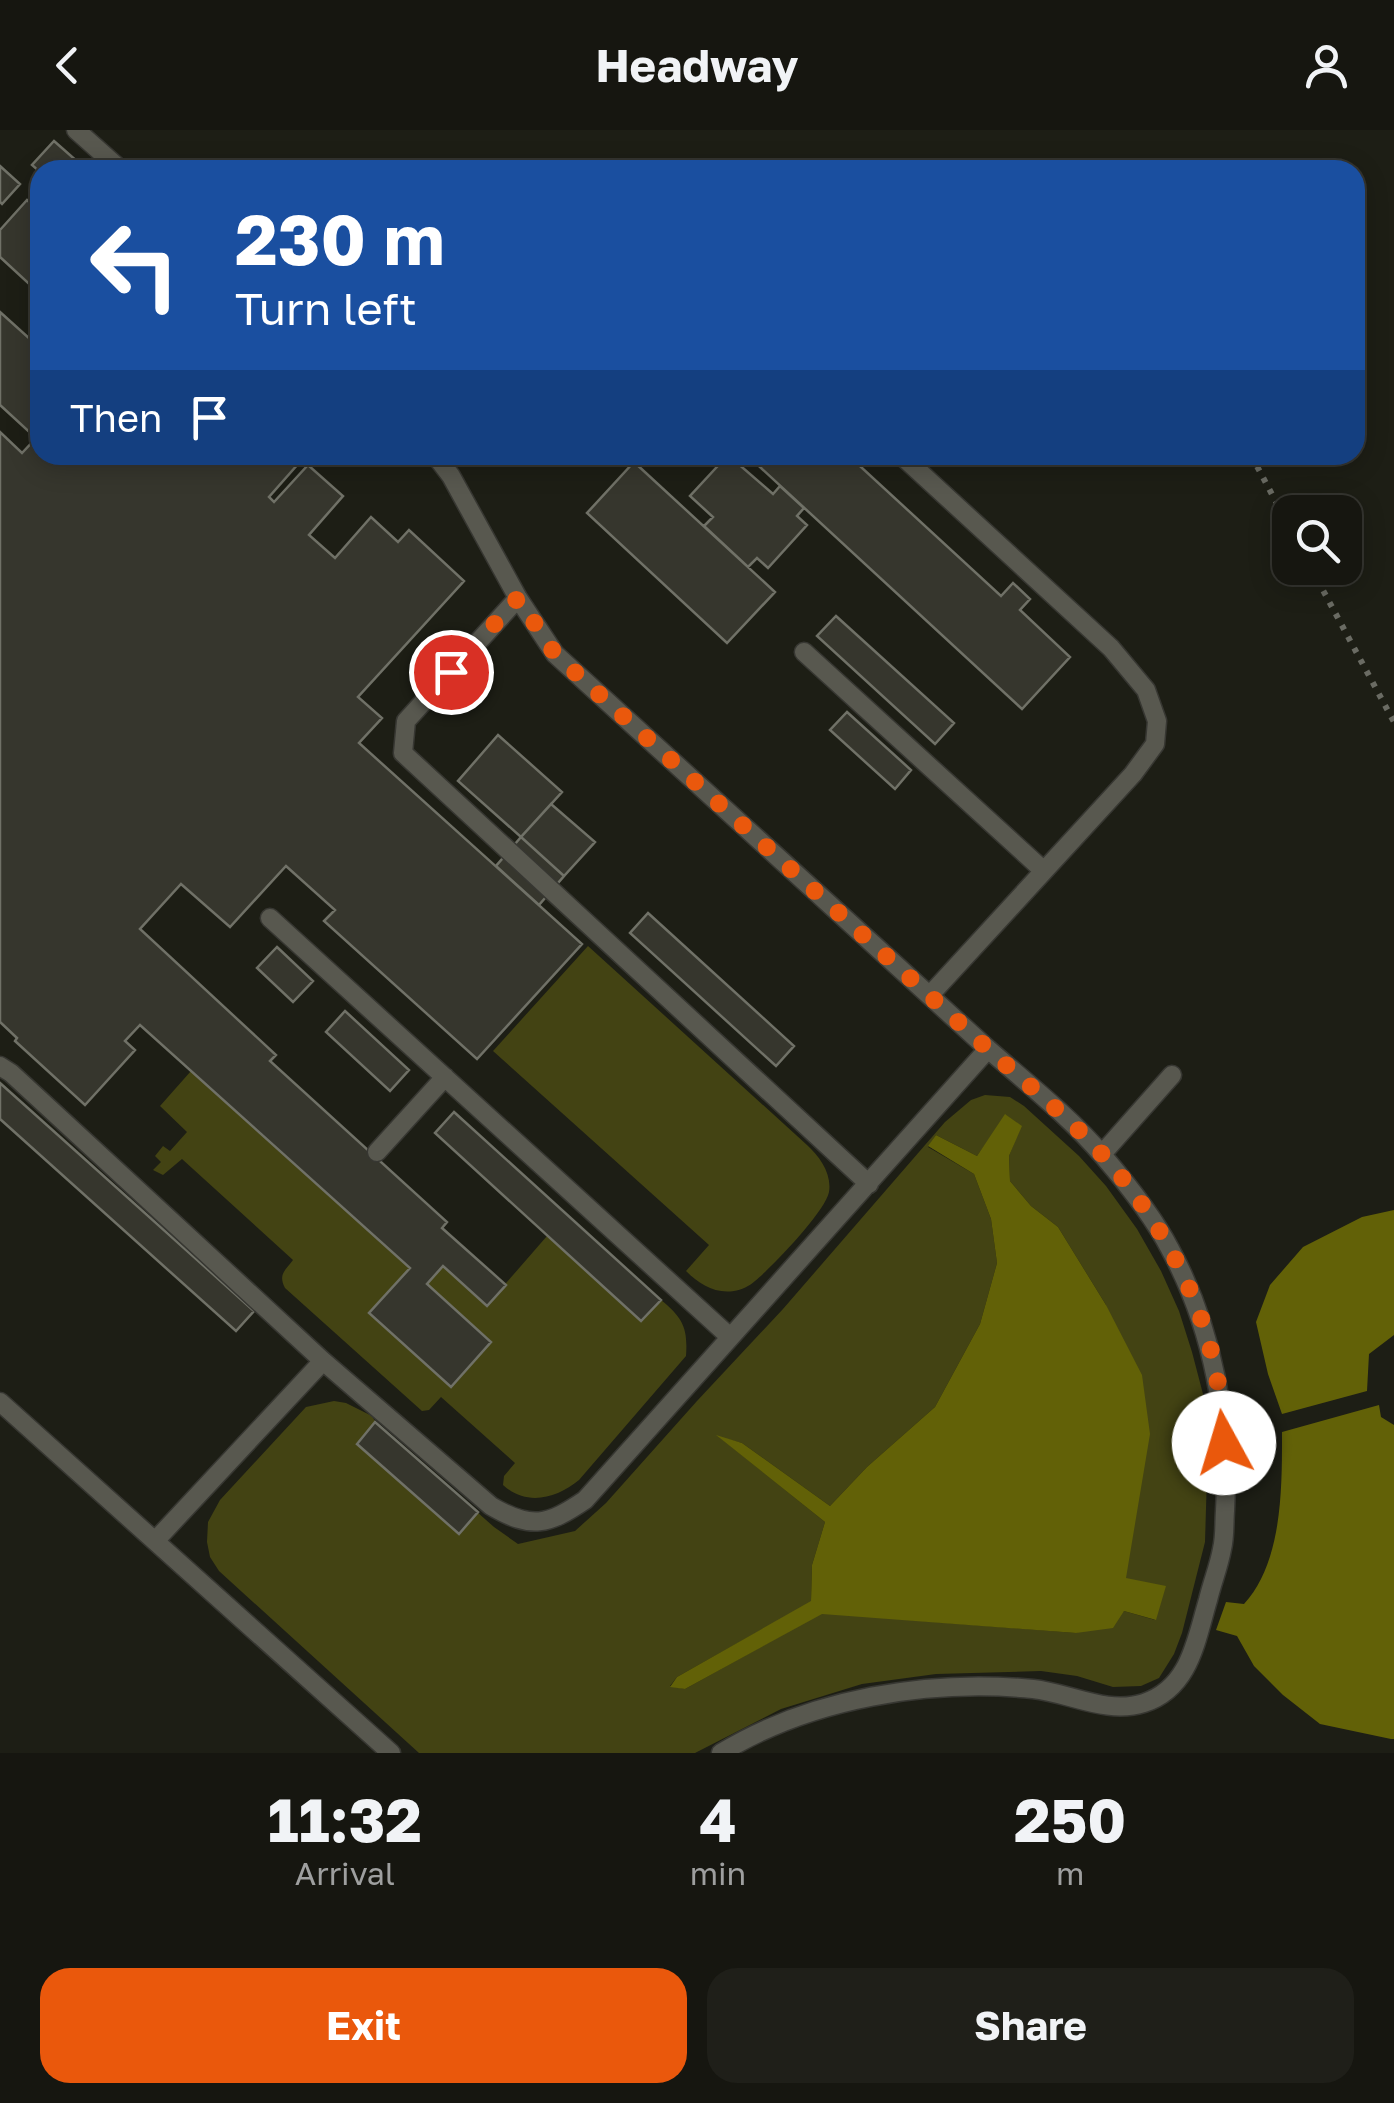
<!DOCTYPE html>
<html lang="en">
<head>
<meta charset="utf-8">
<style>
	:root { --surface:#161610; --page:#1f1f19; --text:#f1f3f6; --muted:#9e9f9f; --line:#353530; --accent:#ea580c }
	body { margin:0; font-family:"Golos Text",sans-serif; background:var(--page); color:var(--text); height:100vh; display:flex; flex-direction:column; font-size:38px; white-space:nowrap }
	* { box-sizing:border-box; margin:0 }
	p { font-size:32px; color:var(--muted) }
	.icon { flex:none; width:55px; height:55px; fill:none; stroke:currentColor; stroke-width:2; stroke-linecap:round; stroke-linejoin:round }
	.map { position:relative; height:1623px; overflow:hidden }
	.side { display:flex; flex-direction:column; background:var(--surface); flex:1 }
	.side>* { flex:none }
	.banner { position:absolute; left:30px; top:30px; width:1335px; height:305px; border-radius:30px; box-shadow:0 5px 25px #0003,0 0 0 2px var(--line); background:#1a4fa0; color:#fff; overflow:hidden }
	.controls { position:absolute; left:1272px; top:365px; display:grid; gap:20px }
	.controls a { display:grid; place-items:center; width:90px; height:90px; border-radius:20px; background:var(--surface); box-shadow:0 5px 25px #0003,0 0 0 2px var(--line); font-size:50px }
	.pin { position:absolute; display:grid; place-items:center; width:85px; height:85px; color:#fff; margin:-42px; border:5px solid #fff; border-radius:50%; box-shadow:0 2px 10px #0007 }
	.me { position:absolute; width:110px; margin:-55px; rotate:354deg; stroke-linejoin:round; filter:drop-shadow(0 0 8px #0008) }
	.turn { display:flex; align-items:center; gap:35px; height:210px; padding:0 40px; font-size:45px }
	.turn .icon { width:130px; height:130px; stroke-width:2.5 }
	.turn b { display:block; font-size:70px; line-height:85px }
	.then { display:flex; align-items:center; height:95px; padding:0 40px; background:#0003; gap:20px; font-size:38px }
	.eta { display:flex; justify-content:space-evenly; align-items:center; height:170px; text-align:center }
	.eta b { font-size:60px; font-weight:700; line-height:70px }
	.cta { display:flex; gap:20px; margin-top:auto; padding:20px 40px }
	.cta a { flex:1; height:115px; border-radius:30px; background:var(--accent); color:#fff; font-size:40px; font-weight:700; line-height:115px; text-align:center }
	.cta a+a { background:var(--page); color:var(--text) }
	header { display:flex; justify-content:space-between; align-items:center; height:130px; padding:0 40px; background:var(--surface); font-size:45px; font-weight:700 }
	.map>svg:first-child { display:block }
</style>
</head>
<body>
<header><svg class="icon" aria-label="back" viewBox="0 0 24 24"><path d="M15 5l-7 7 7 7"/></svg>Headway<svg class="icon" aria-label="person" viewBox="0 0 24 24"><circle cx="12" cy="8" r="4"/><path d="M4 21q1-7 8-7t8 7"/></svg></header>
<div class="map">
<svg width="1394" height="1623" viewBox="0 0 1394 1623">
	<rect width="100%" height="100%" fill="#1d1e15"/>
	<path fill="#434313" fill-rule="evenodd" d="M588 816 807 1015C820 1027 832 1044 829 1062 825 1082 772 1137 755 1151 750 1156 741 1160 734 1161 715 1164 699 1154 686 1141L709 1115 493 921Z
		M191 941 410 1138 369 1184 450 1256 491 1211 427 1154 443 1136 487 1175 547 1106 641 1191 661 1170C683 1188 688 1198 686 1226L579 1350C557 1368 527 1377 503 1355L504 1346 515 1333 441 1267 429 1280 422 1281 285 1158C278 1144 285 1141 293 1130L182 1029 163 1045 153 1040 161 1032 155 1026 163 1016 170 1021 187 1002 160 976Z
		M985 965 1010 967 1024 976 1079 1026 1106 1056 1137 1099 1161 1141 1179 1181 1192 1222 1203 1264 1208 1312 1205 1412 1182 1503 1174 1524 1159 1548 1141 1556 1113 1557 1077 1546 1041 1541 936 1544 862 1554 781 1579 695 1623H419L219 1441 210 1427 207 1412 208 1392 220 1370 306 1277 334 1271 346 1273 372 1286 376 1293 494 1397 518 1414 575 1401 606 1373 697 1271 783 1179 945 992 971 970ZM1006 985 1021 996 1009 1026 1010 1051 1031 1076 1058 1097 1106 1175 1126 1449 1155 1490 1124 1481 1076 1503 822 1483 685 1559 670 1556 677 1547 811 1472 812 1435 825 1392 719 1307 742 1313 830 1376 867 1337 935 1277 980 1194 997 1133 991 1089 974 1044 928 1017 936 1005 977 1026Z"/>
	<path fill="#626107" d="M1005 984 1022 996 1009 1026 1010 1051 1031 1076 1058 1097 1106 1175 1142 1245 1150 1304 1126 1448 1166 1456 1156 1490 1124 1481 1113 1498 1076 1503 822 1484 685 1559 670 1557 677 1547 811 1471 812 1435 825 1392 716 1305 742 1313 830 1376 867 1337 935 1277 980 1194 997 1133 991 1089 974 1044 928 1016 936 1005 977 1026Z
		M1394 1080V1205L1369 1224 1367 1261 1282 1284 1268 1244 1256 1192 1270 1155 1303 1117 1362 1087Z
		M1379 1275 1381 1287 1394 1295V1609H1391L1320 1594 1283 1565 1254 1536 1237 1506 1216 1500 1226 1472 1244 1474C1283 1431 1282 1357 1282 1302Z"/>
	<path fill="#36362d" stroke="#707167" stroke-width="2.5" d="M54 11 87 40H40V42L32 35Z
		M0 36 20 54 2 74 0 72Z
		M27 70 40 82V164L0 127V100Z
		M0 182 40 218V325H306L269 367 274 372 308 335 343 366 309 405 335 428 371 387 398 412 409 400 464 451 358 567 382 588 359 613 582 814 477 929 324 791 335 780 286 736 230 797 181 754 140 799 276 925 270 931 447 1092 442 1098 506 1155 487 1176 443 1136 427 1154 491 1212 451 1257 369 1183 410 1138 140 895 125 911 135 920 85 975 15 911 17 908 0 892V302L22 323 36 308 0 275Z
		M728 325 773 364 780 356 804 378 797 386 807 395 768 438 757 428 748 437 704 396 713 387 690 366Z
		M747 325H848L1001 466 1013 453 1030 469 1020 480 1070 527 1022 579Z
		M634 332 775 462 727 513 587 383Z
		M836 486 954 593 935 614 817 506Z
		M847 582 911 640 895 659 830 600Z
		M498 605 562 662 521 707 458 651Z
		M551 674 595 712 564 746 521 707Z
		M521 707 564 746 539 775 496 736Z
		M648 783 794 916 776 936 630 803Z
		M277 817 313 851 293 872 257 838Z
		M345 881 409 940 390 961 326 902Z
		M0 953 254 1181 236 1201 0 989Z
		M454 982 661 1170 641 1191 435 1003Z
		M375 1292 478 1382 459 1404 357 1314Z"/>
	<g fill="none" stroke-linecap="round" stroke-linejoin="round">
		<defs>
			<path id="lane" d="M76 0 121 40
				M435 325 451 346 518 468 555 524 988 919C1027 953 1070 987 1104 1027 1128 1055 1153 1086 1170 1119 1213 1198 1230 1292 1225 1381 1224 1394 1225 1407 1222 1419 1219 1436 1212 1453 1208 1470 1196 1510 1190 1558 1144 1573 1107 1585 1070 1563 1033 1559 929 1549 811 1568 721 1623
				M901 325 1111 518 1146 560 1157 591 1155 614 1133 644 930 865
				M518 468 406 591 403 623 869 1054
				M804 522 1044 741
				M270 788 730 1207
				M0 936 11 943 323 1231 155 1411
				M377 1022 445 947
				M1102 1024 1172 945
				M323 1231 491 1376C532 1400 548 1395 585 1370L988 919
				M0 1272 391 1623"/>
		</defs>
		<use href="#lane" stroke="#373732" stroke-width="21"/>
		<path stroke="#6a6b63" stroke-width="6" stroke-dasharray="5 8" stroke-linecap="butt" d="M1251 325 1290 398
			M1311 438 1394 592"/>
		<use href="#lane" stroke="#58584f" stroke-width="18"/>
	</g>
	<g fill="none" stroke-linecap="round" stroke-linejoin="round">
		<path stroke="#ea580c" stroke-width="18" stroke-dasharray="0 32.4" d="M451 542 518 468 555 524 988 919C1026 953 1066 985 1101 1023 1160 1088 1206 1172 1219 1260 1221 1278 1222 1296 1224 1313"/>
	</g>
</svg>
<div class="controls">
<a><svg class="icon" aria-label="search" viewBox="0 0 24 24"><circle cx="10" cy="10" r="6"/><path d="M15 15l6 6"/></svg></a>
</div>
<div class="pin" style="left:451px;top:542px;background:#d93025"><svg class="icon" aria-label="arrive" viewBox="0 0 24 24"><path d="M6 21V4h12l-3 4 3 4H6"/></svg></div>
<svg class="me" style="left:1224px;top:1313px" viewBox="-20 -20 40 40"><circle r="19" fill="#fff"/><path d="M0-13L10 11 0 6-10 11z" fill="#ea580c"/></svg>
<div class="banner">
<div class="turn"><svg class="icon" aria-label="left" viewBox="0 0 24 24"><path d="M17 20v-9H6M10 6l-5 5 5 5"/></svg><div><b>230 m</b>Turn left</div></div>
<div class="then">Then<svg class="icon" aria-label="arrive" viewBox="0 0 24 24"><path d="M6 21V4h12l-3 4 3 4H6"/></svg></div>
</div>
</div>
<section class="side">
<div class="eta">
<div><b>11:32</b><p>Arrival</p></div>
<div><b>4</b><p>min</p></div>
<div><b>250</b><p>m</p></div>
</div>
<div class="cta"><a>Exit</a><a>Share</a></div>
</section>
</body>
</html>
